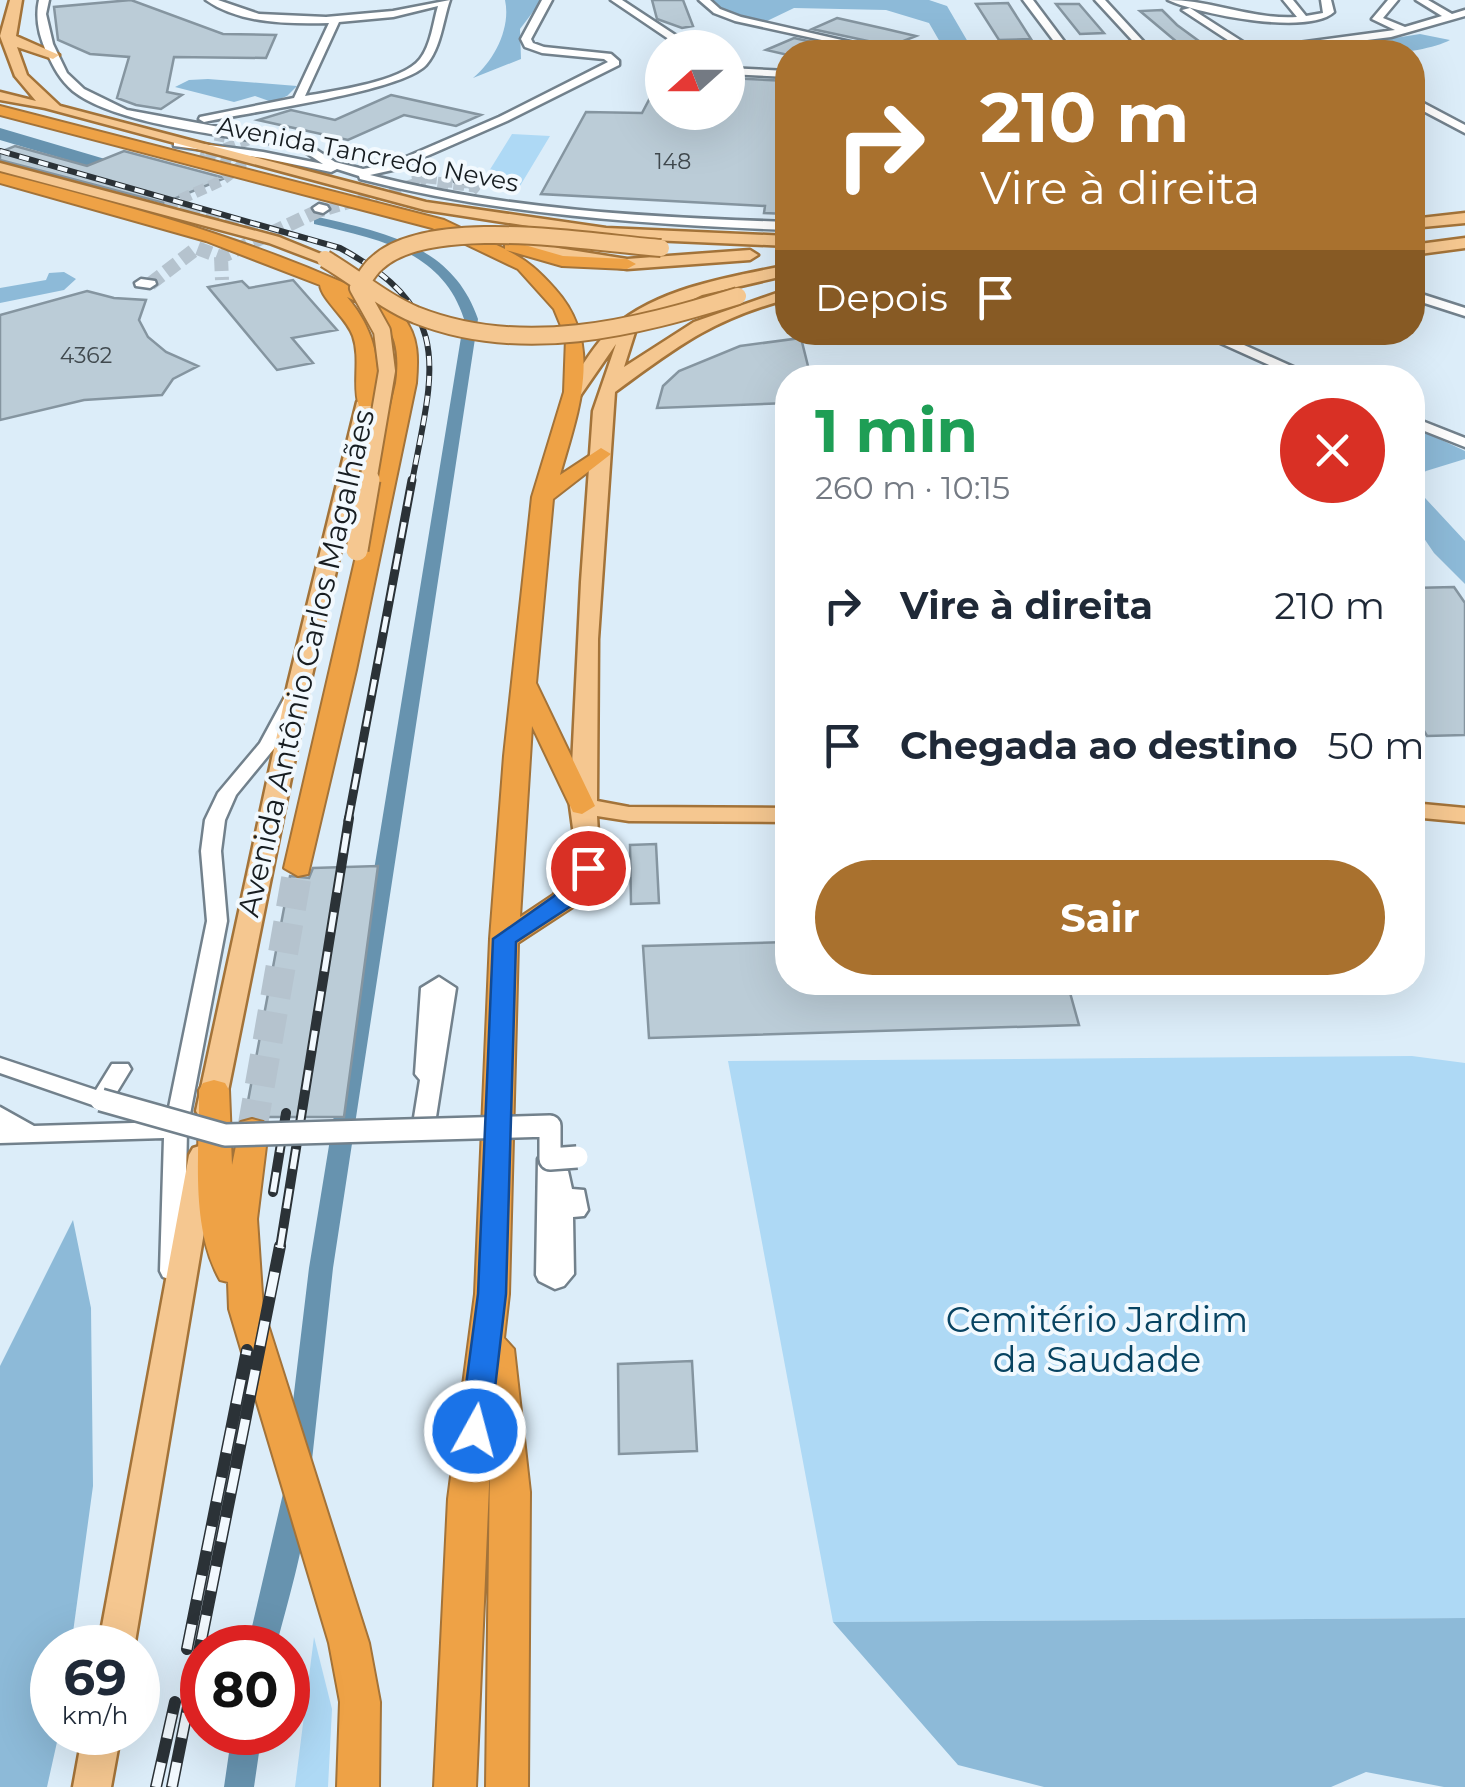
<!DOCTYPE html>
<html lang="pt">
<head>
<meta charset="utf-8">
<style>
	:root { --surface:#fff; --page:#f2f2f3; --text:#1f2937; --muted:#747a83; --accent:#a9712e }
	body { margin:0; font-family:Montserrat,sans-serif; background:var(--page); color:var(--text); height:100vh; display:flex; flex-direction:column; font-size:38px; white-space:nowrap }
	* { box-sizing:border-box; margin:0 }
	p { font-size:32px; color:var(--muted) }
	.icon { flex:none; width:55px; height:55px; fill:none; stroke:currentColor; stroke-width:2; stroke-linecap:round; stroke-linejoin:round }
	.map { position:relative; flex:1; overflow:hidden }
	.drawer { position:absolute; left:775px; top:365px; width:650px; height:630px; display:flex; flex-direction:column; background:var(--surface); border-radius:40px; box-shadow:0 10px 40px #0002 }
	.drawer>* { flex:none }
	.top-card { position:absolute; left:775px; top:40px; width:650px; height:305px; border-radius:40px; box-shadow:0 10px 40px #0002; background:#a9712e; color:#fff; overflow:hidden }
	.needle { width:65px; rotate:249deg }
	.fabs { position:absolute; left:645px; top:30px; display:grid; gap:20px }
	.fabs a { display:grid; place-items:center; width:100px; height:100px; border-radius:50%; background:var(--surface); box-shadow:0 10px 40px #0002; font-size:50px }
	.speed { position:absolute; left:30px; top:1625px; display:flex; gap:20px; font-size:50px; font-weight:700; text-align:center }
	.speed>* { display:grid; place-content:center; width:130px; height:130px; border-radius:50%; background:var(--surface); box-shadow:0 10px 40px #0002; line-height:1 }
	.speed small { font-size:25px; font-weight:400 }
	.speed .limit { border:15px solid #d22; background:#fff; color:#111 }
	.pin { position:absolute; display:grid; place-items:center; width:85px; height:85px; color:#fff; margin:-42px; border:5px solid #fff; border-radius:50%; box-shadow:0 2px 10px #0007 }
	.me { position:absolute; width:110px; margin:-55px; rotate:7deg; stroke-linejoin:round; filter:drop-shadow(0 0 8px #0008) }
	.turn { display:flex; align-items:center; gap:35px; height:210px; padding:0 40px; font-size:45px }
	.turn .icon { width:130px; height:130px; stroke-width:2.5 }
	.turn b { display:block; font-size:70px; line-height:85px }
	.then { display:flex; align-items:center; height:95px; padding:0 40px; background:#0003; gap:20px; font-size:38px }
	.round { display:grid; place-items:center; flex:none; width:105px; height:105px; border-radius:52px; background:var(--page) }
	.headline { display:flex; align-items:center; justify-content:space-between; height:170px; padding:0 40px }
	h1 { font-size:60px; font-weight:700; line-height:75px; color:#1e9e55 }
	.primary-button { display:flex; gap:20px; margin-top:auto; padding:20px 40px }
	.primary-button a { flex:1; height:115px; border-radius:60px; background:var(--accent); color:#fff; font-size:40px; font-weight:700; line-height:115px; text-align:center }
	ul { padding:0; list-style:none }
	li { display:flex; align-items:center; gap:30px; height:140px; padding:0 40px }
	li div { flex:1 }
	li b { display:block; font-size:38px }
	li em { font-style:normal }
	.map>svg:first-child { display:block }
</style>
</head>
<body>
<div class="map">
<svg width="1465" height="1787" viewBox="0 0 1465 1787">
	<rect width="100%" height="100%" fill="#dcedf9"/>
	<path fill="#aed9f5" d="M512 134 550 136 520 186 481 184Z
		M1412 1056 1465 1063V1618L833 1622 728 1061Z
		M314 1637 332 1709 328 1787H295Z"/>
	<path fill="#8dbad8" d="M505 0H542L520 29 521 59 473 78C495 60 511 27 505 0Z
		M711 0H929L947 6 968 42 980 48 931 52 940 42 929 23 886 10 794 8 767 21 723 12Z
		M1420 34 1450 40C1428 52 1359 61 1338 47Z
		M208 79 297 86 287 96 272 102 255 96 234 102 175 87 189 80Z
		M64 272 76 279 64 290 0 303V288L46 280 49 273Z
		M1412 426 1465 451V459L1426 471 1413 480Z
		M1413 485 1465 541V584L1434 553 1417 528 1413 527Z
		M73 1220 91 1308 93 1486 71 1647 52 1648V1732L59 1733 47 1787H0V1366Z
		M1465 1618V1787H1444L1366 1772 1331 1787H1044L958 1765 833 1622Z"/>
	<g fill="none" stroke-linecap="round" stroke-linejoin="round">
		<path fill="#6793af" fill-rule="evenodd" d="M318 217C386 233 453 246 478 319L333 1268 312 1460 308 1468 299 1471 290 1468 286 1460 309 1268 464 319C442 250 377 239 314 224V218Z
			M295 1482 305 1485C317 1509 283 1617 276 1648H247L285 1485Z
			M232 1732H262L254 1787H224Z"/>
		<path fill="#6793af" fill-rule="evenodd" d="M0 128 149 172 152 176 142 182 0 140Z"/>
	</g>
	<path fill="#bbccd7" stroke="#8595a0" stroke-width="2.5" d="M131 0 223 34 276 35 266 58 174 57 167 92 182 95 161 109 136 105 117 98 129 57 90 54 58 40 54 7Z
		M652 0H683L693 26 682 28 657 19Z
		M1008 3 1031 39 999 40 976 4Z
		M1056 4H1079L1104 33 1080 34Z
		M1162 10 1177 25 1207 47 1184 48 1140 11Z
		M837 18 886 29 916 36 891 46 812 29Z
		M794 38 826 45 788 55 766 50Z
		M662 75V112H728V78L788 81V214L764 213 765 206 541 194 586 112 642 113Z
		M391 95 481 115 456 126 404 115 348 140 258 120 291 110 335 120Z
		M15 146 87 166 124 151 225 178 164 203 0 160V152Z
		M293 280 337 330 292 338 313 363 277 370 208 287 242 281 249 288Z
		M87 291 114 298 146 300 139 320 148 337 166 352 198 366 173 379 162 395 84 400 0 420V315Z
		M801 338 811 378H788V403L657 408 663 386 679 371 740 346Z
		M1454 587 1465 603V735L1427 736 1412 711V588Z
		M656 844 659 903 631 904 630 845Z
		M378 866 344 1117H245L290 876 309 878 313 868Z
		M788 942V982H1067L1079 1025 649 1038 643 946Z
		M692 1361 697 1451 619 1454 618 1364Z"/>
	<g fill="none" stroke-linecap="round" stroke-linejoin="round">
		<path stroke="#b5c3ce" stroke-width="11" stroke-dasharray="11 5" stroke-linecap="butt" d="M215 135 225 137
			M164 205 195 214
			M166 206 221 181 241 166 205 156 248 140
			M313 214 421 182 417 177 479 183 437 182 475 187 471 192"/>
		<path stroke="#b5c3ce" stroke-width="14" stroke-dasharray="14 6" stroke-linecap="butt" d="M186 211 262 233
			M221 257 222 280
			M150 284 197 248 221 257 318 211"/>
		<path stroke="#b5c3ce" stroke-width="30" stroke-dasharray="30 15" stroke-linecap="butt" d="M252 1130 298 868"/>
		<defs>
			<path id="minor" d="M39 0H49L46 14 53 44 67 73 84 89 127 110 306 143 335 162 363 169 390 164 499 117 608 62 604 59 542 53 525 47 521 39 542 0H552L531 39 533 43 544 47 611 54 619 61V65L507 121 397 169 370 175C507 210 646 217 788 222V230C643 224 501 215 360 179L359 176 337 169 331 172 263 158 174 146V142L178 141 263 152 323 164 299 148C240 137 117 126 73 91 60 80 54 68 47 53 39 36 35 18 39 0Z
				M206 0H218L259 14 326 17 393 11 450 0C443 20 441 48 426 65 401 92 248 112 204 122L199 119 200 117 294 98 329 23C289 24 240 24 206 0ZM438 6C433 23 431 45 420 59 402 82 333 91 305 96L339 22 393 17Z
				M611 0H622L695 48H682Z
				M699 0H710L720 9 741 17 894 52H877L735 21 714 13Z
				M1023 0H1033L1072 52H1062Z
				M1095 0H1105L1153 52H1143Z
				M1168 0C1212 0 1253 20 1297 17L1283 0H1293L1306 16 1323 13 1321 0H1331L1334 12C1308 36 1198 14 1168 0Z
				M1388 0H1398L1383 18 1405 27 1442 16 1416 0H1428L1452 14 1465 10V16L1391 37 1272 52H1246L1182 10 1190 8 1254 49 1395 30 1372 19Z
				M728 68 788 71V77L728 74Z
				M1412 97 1465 125V133L1412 105Z
				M459 176 478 180 472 183 455 181V177Z
				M319 204 327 206 329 209 323 213 315 211 313 208Z
				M141 279 155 281 156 284 150 288 136 286 135 283Z
				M1412 291 1465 308V316L1412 299Z
				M1196 332H1215L1318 378H1298Z
				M1412 417 1465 438V447L1412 426Z
				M292 694 301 699 277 745 236 795 225 820 221 851 227 921 187 1130 184 1271 181 1277 172 1280 163 1277 160 1271 164 1138 0 1143V1107L34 1126 166 1122 207 921 201 851 205 820 218 793 260 743 286 695Z
				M439 977 456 988 434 1130 431 1136H415L412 1130 420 1080 415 1074 421 988Z
				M0 1058 96 1090 112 1064H128L131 1069 109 1105 101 1108 0 1073Z
				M550 1151 558 1153 561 1169 568 1171 572 1189 584 1190 588 1210 584 1216 573 1217 574 1274 564 1286 555 1289 539 1281 536 1275 538 1159 542 1153Z"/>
			<path id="major" d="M10 0H22L16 36 59 55 53 59 17 47 27 75 60 106 426 202 606 228 788 236V246L606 238 425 210 45 108 0 100V92L36 101 15 76 0 36Z
				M0 163 279 237 333 259 319 262 269 243 0 171Z
				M1465 213V223L1412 228V219Z
				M505 229 558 248 627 259 750 250 758 255 750 260 627 269 555 257 500 237 497 234Z
				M1465 238V248L1412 255V245Z
				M788 265V275L702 295 637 326 624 367 694 322 788 289V299C710 320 677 347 615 392L598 639 597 801 629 807 788 808V822L629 821 597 816 600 868 597 873H579L570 806 581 582 593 411 616 344 580 396 574 397 565 392C578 373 590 351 606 334 652 288 727 278 788 265Z
				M366 397 375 402 310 684 224 1111 220 1118H200L196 1111 288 684 357 402Z
				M1412 803 1465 808V822L1412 817Z
				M203 1145 213 1148 217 1155 134 1648H98L189 1155 193 1148Z
				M83 1732H121L111 1787H73Z"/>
			<path id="highway" d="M0 106 444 220 505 249V242L511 241 563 256 627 259 636 264 627 269 562 266 506 250C527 260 539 271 555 289 605 344 578 411 560 475L601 448 611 454 553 499 536 683 595 806 582 814 573 812 532 726 520 917 553 895 578 862 588 860 602 868 573 907 518 943 509 1294 504 1338 514 1349 530 1492 528 1787H486L490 1463 476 1787H434L448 1499 475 1294 490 939 504 756 532 497 564 392 566 338 554 309 518 269 432 228 0 115Z
				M0 173C114 202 229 233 337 280 360 290 387 298 403 317 419 337 418 359 416 383L356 670 308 874 298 876 284 868 396 383C402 337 389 316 347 297 374 329 381 361 376 402L373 406H359C352 386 361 359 353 336 347 318 322 300 320 285L206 241 0 183Z
				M214 1080 225 1083 229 1090 232 1165 241 1122 252 1119 263 1122 268 1130 257 1219 263 1309 369 1643 380 1702 379 1787H337L340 1702 329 1643 229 1309 228 1282 220 1280C189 1225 200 1151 199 1090L203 1083Z"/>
		</defs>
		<use href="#minor" stroke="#72818c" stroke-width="5"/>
		<use href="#major" stroke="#a37339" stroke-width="5"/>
		<use href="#highway" stroke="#a37339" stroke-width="4"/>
		<use href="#minor" fill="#fff" fill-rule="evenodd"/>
		<use href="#major" fill="#f5c790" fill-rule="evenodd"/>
		<use href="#highway" fill="#eea246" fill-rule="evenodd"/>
		<defs>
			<path id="rail-far3" d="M0 151 340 248C457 311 433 370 412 482"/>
			<path id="rail-far2" d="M348 821 412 480"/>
			<path id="rail-far1" d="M273 1192 286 1113
				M280 1248 349 818"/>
			<path id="rail" d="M187 1649 247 1350
				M156 1787 175 1702
				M172 1787 280 1246"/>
		</defs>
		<use href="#rail-far3" stroke="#2b3237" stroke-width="6"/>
		<use href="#rail-far2" stroke="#2b3237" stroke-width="9"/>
		<use href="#rail-far1" stroke="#2b3237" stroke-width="10"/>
		<use href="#rail" stroke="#2b3237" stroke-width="12"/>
		<use href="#rail-far3" stroke="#f2f9fe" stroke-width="4" stroke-dasharray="10" stroke-linecap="butt"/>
		<use href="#rail-far2" stroke="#f2f9fe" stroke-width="5" stroke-dasharray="16" stroke-linecap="butt"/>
		<use href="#rail-far1" stroke="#f2f9fe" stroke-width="6" stroke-dasharray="20" stroke-linecap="butt"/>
		<use href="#rail" stroke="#f2f9fe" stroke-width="9" stroke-dasharray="25" stroke-linecap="butt"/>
		<defs>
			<path id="minor-bridge" d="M101 1100 225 1135 550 1126V1159L577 1157"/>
			<path id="major-bridge-far1" d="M325 259C356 277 383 301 416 315 522 357 634 328 738 296
				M368 482 387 371 382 331 358 288C364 280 369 269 377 263 429 214 593 243 661 248"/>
			<path id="major-bridge" d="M357 550 369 480"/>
		</defs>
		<use href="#minor-bridge" stroke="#72818c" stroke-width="26" stroke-linecap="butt"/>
		<use href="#major-bridge-far1" stroke="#a37339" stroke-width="20" stroke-linecap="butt"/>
		<use href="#major-bridge" stroke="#a37339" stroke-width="25" stroke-linecap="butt"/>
		<use href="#minor-bridge" stroke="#fff" stroke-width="21"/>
		<use href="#major-bridge-far1" stroke="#f5c790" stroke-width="16"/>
		<use href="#major-bridge" stroke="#f5c790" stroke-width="21"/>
	</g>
	<path fill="#1a73e8" stroke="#114b97" stroke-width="2.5" d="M588 861 599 868 571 906 516 942 506 1294 490 1431 486 1439 475 1443 464 1439 460 1431 478 1294 493 939 554 896 580 863Z"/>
	<g text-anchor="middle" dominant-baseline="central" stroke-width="8" stroke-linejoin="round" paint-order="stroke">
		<g font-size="22" fill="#40494e">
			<text x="673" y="161">148</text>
			<text x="86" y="355">4362</text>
		</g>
		<g font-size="25" fill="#171d21" stroke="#f2f9fe">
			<text transform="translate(368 154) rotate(11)">Avenida Tancredo Neves</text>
		</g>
		<g font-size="30" fill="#171d21" stroke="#f2f9fe">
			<text transform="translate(306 663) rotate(-77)">Avenida Antônio Carlos Magalhães</text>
		</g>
		<g font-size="35" fill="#074361" stroke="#f2f9fe">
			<text x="1097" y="1319">Cemitério Jardim<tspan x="1097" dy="40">da Saudade</tspan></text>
		</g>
	</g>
</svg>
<div class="fabs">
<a><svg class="needle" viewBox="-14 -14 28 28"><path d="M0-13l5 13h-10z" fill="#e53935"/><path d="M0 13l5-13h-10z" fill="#747a83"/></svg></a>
</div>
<div class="speed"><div>69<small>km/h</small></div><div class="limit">80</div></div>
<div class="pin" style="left:588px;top:868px;background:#d93025"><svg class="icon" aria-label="arrive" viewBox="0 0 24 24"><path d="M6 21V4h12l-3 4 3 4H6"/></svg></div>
<svg class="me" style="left:475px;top:1431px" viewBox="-20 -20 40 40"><circle r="17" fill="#1a73e8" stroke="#fff" stroke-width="3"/><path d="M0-11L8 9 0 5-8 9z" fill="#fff"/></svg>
<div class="top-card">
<div class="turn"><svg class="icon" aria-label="right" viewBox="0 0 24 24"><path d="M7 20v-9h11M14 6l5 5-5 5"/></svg><div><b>210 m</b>Vire à direita</div></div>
<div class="then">Depois<svg class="icon" aria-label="arrive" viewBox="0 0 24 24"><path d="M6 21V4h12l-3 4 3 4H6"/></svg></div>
</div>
<section class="drawer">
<div class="headline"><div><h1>1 min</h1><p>260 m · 10:15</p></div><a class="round" style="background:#d93025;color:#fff"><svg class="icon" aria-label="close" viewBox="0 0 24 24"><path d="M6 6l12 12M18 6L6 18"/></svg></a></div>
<ul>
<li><svg class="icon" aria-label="right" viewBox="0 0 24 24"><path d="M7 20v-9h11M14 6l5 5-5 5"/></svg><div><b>Vire à direita</b></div><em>210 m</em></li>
<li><svg class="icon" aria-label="arrive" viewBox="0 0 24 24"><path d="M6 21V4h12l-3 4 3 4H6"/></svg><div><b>Chegada ao destino</b></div><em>50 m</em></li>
</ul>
<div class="primary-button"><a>Sair</a></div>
</section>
</div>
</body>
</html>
